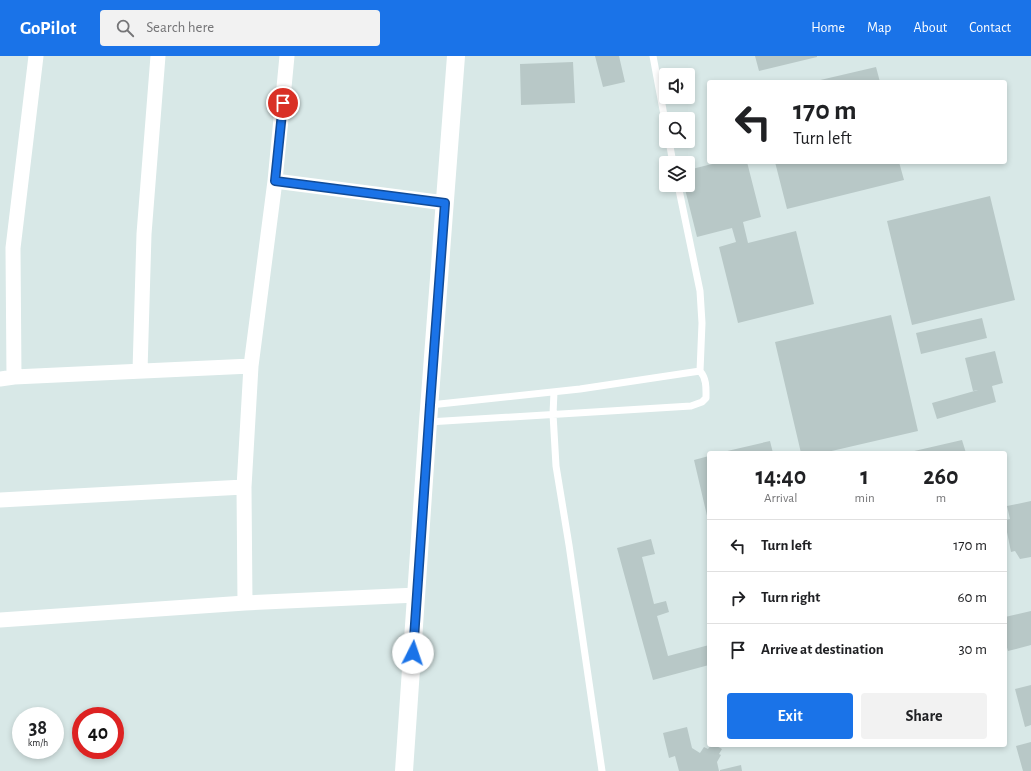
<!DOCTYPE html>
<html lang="en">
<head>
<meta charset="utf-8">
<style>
	:root { --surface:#fff; --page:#f2f2f2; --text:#202124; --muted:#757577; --line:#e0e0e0; --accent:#1a73e8 }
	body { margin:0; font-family:"Alegreya Sans",sans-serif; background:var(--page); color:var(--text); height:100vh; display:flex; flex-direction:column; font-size:15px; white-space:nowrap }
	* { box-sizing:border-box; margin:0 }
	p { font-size:13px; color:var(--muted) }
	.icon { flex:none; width:22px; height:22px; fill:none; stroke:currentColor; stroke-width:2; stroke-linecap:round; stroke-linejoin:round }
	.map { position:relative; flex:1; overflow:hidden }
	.details { position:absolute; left:707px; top:395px; width:300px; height:296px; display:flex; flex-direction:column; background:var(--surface); border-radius:4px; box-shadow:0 2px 6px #0003 }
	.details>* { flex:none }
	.hud { position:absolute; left:707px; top:24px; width:300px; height:84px; border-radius:4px; box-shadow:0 2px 6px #0003; background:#fff; color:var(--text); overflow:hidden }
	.tools { position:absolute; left:659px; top:12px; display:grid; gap:8px }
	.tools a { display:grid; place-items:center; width:36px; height:36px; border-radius:4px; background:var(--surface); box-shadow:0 2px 6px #0003; font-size:20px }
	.speed { position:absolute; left:12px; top:651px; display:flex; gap:8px; font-size:20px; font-weight:700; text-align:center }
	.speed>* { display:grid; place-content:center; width:52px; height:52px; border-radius:50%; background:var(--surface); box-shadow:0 2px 6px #0003; line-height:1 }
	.speed small { font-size:10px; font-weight:400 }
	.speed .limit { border:6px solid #d22; background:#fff; color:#111 }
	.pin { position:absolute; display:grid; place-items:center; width:34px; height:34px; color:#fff; margin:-17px; border:2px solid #fff; border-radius:50%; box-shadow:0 1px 4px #0007 }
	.me { position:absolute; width:44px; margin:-22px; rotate:4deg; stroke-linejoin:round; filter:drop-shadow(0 0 3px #0008) }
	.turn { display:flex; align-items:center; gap:14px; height:84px; padding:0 20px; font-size:18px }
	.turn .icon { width:52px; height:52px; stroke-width:2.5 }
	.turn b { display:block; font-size:28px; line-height:34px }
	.eta { display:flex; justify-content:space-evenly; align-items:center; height:68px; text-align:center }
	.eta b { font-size:24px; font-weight:700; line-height:28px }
	.primary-button { display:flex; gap:8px; margin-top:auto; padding:8px 20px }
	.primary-button a { flex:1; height:46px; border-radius:4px; background:var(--accent); color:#fff; font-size:16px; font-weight:700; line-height:46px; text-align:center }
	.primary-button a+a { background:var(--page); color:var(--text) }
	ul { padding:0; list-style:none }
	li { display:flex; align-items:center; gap:12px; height:52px; padding:0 20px; border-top:1px solid var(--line) }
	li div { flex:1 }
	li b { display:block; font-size:15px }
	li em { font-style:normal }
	header { display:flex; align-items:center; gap:24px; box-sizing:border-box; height:56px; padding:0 20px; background:var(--accent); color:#fff }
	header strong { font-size:19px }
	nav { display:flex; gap:22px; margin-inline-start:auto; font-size:14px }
	.search { width:280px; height:36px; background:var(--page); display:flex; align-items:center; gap:10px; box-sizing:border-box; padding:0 14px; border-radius:4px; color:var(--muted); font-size:15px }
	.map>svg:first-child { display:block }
</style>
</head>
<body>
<header>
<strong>GoPilot</strong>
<div class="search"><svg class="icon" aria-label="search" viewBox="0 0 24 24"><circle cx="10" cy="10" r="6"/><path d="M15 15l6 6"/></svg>Search here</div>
<nav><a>Home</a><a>Map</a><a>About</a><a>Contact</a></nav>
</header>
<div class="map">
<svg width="1031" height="715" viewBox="0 0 1031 715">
	<rect width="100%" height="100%" fill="#d8e8e7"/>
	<path fill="#b8c8c7" d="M595 0H619L625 26 603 31Z
		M755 0H817V1L759 15Z
		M573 6 575 47 521 49 520 8Z
		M876 11 880 26H816V25Z
		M720 106H747L761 161 743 166 748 187 796 175 814 248 738 267 719 191 736 186 732 172 697 181 684 129H688V114Z
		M775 106H899L904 124 787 153Z
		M990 140 1015 244 912 269 887 165Z
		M891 259 918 375 823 397H801L775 286Z
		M982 262 987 282 921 298 916 277Z
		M995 295 1003 327 992 330 996 346 937 363 932 347 978 334 973 335 965 302Z
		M962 384 966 397H910V396Z
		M770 385 773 397H724L723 396Z
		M709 400V464H708L694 404Z
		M1031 445V501L1020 503 1015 495 1011 496 1005 466V464L1010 463 1007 450Z
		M651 483 655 498 642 501 654 548 666 545 669 556 657 560 668 600 709 589V609L653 624 617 492Z
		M1031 555V589L1008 595 1005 585V561Z
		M1031 629V669L1025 671 1015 633Z
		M687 671 692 692 700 697 704 691 708 693 711 689H715L722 693 719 698 721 699 717 706 719 715H679L675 700 669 702 663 677Z
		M1031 686V715H1023L1016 690Z
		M741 709 742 715H720V714Z"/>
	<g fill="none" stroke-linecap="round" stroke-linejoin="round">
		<path stroke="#fff" stroke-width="7" d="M653 0 666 70
			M669 85 673 107
			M554 336 553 358 556 410 569 489 602 715
			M430 349 580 333 700 315
			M428 366 691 350 702 346 706 342C706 333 707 323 700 315L702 267 700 235 678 129"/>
		<path stroke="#fff" stroke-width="15" d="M275 125 445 147
			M140 315 144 178 158 0
			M14 321 13 192 36 0
			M0 323 14 321 251 310
			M0 444 244 431
			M245 547 244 431 251 310 275 125 287 0
			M0 564 245 547 417 539"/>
		<path stroke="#fff" stroke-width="18" d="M404 715 428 366 456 0"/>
	</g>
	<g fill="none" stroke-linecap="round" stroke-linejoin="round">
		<defs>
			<path id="route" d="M283 47 275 125 445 147 430 349 413 597"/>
		</defs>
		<use href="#route" stroke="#114b97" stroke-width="10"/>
		<use href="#route" stroke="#1a73e8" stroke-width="7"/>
	</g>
</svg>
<div class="tools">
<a><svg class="icon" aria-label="sound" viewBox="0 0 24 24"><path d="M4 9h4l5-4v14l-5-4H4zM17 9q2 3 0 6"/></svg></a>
<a><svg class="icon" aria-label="search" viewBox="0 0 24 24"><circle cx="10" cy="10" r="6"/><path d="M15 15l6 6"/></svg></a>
<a><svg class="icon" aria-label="layers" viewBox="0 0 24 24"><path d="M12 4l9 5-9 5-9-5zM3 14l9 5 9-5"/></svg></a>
</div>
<div class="speed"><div>38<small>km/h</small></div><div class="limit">40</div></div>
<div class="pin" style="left:283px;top:47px;background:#d93025"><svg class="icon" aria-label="arrive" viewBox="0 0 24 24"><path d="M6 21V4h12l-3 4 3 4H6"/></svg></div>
<svg class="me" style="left:413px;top:597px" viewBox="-20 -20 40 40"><circle r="19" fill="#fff"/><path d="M0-13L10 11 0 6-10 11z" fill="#1a73e8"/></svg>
<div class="hud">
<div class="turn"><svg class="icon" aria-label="left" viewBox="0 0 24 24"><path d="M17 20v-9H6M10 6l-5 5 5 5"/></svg><div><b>170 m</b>Turn left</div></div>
</div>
<section class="details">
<div class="eta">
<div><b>14:40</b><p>Arrival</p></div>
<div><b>1</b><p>min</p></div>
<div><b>260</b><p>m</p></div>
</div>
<ul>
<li><svg class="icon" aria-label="left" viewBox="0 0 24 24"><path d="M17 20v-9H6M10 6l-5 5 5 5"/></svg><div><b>Turn left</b></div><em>170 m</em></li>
<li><svg class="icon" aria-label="right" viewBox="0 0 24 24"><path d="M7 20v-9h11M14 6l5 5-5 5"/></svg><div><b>Turn right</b></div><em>60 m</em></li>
<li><svg class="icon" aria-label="arrive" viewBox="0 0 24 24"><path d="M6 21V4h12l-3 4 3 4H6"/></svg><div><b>Arrive at destination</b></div><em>30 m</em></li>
</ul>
<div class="primary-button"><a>Exit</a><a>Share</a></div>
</section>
</div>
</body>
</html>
